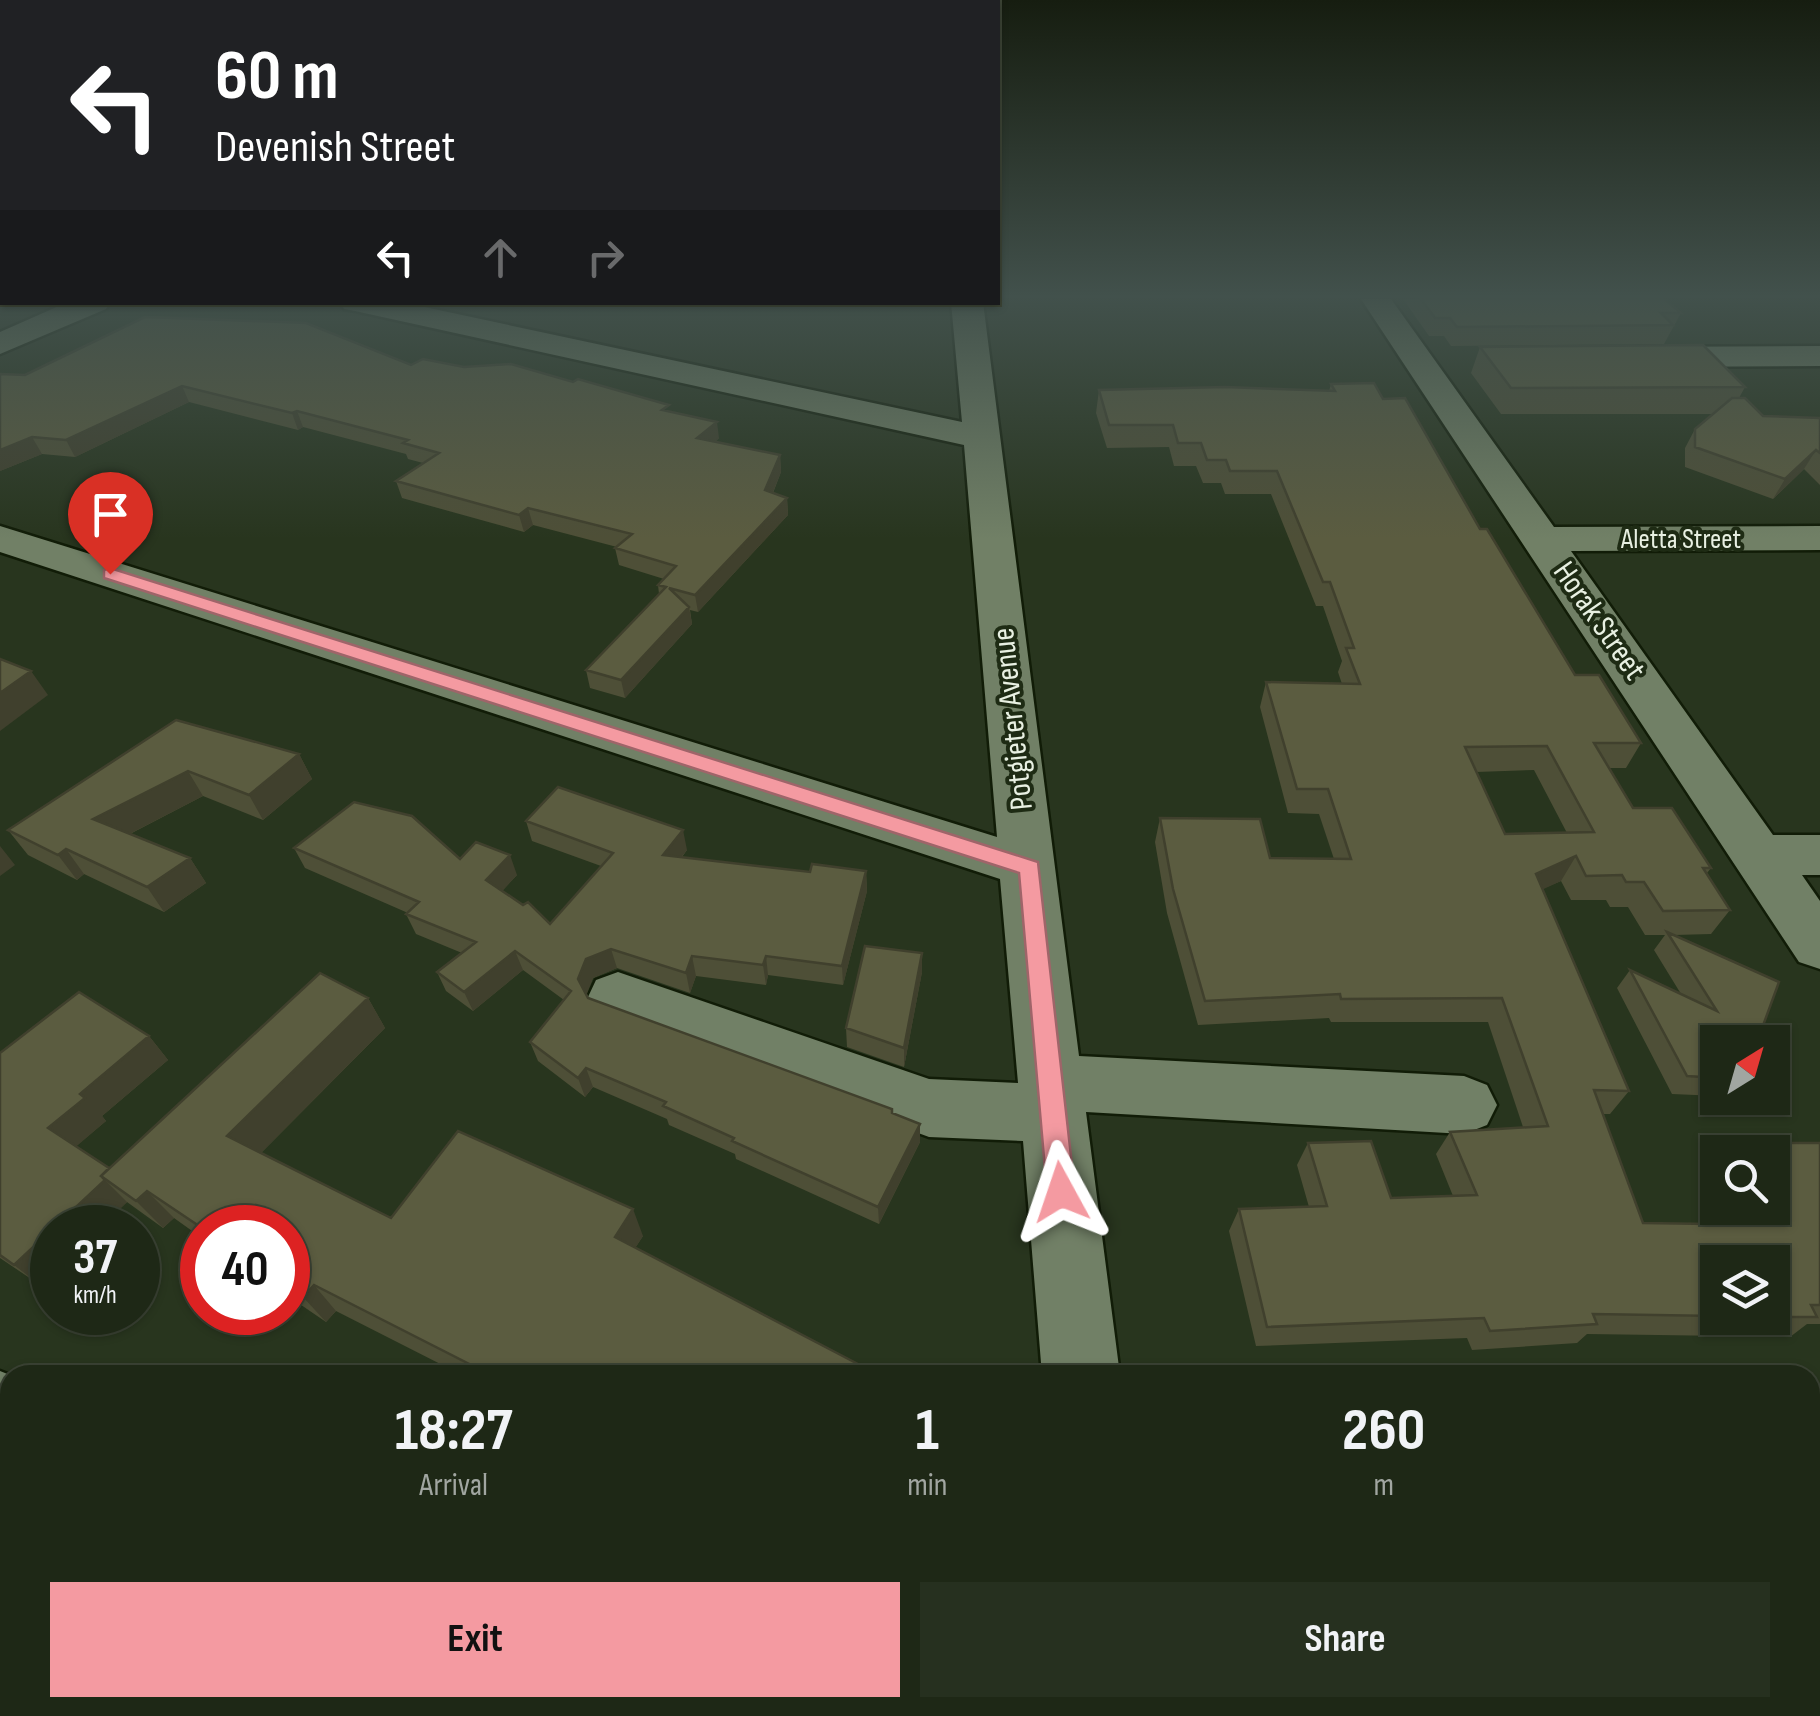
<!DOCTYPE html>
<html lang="en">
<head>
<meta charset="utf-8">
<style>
	:root { --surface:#1e2816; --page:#26301f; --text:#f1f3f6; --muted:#a1a6a1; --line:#3c4435; --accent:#f49aa1 }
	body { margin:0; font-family:"Sofia Sans Condensed",sans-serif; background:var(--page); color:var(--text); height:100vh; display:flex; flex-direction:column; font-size:38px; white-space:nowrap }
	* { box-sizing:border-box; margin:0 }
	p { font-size:32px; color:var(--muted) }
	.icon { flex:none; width:55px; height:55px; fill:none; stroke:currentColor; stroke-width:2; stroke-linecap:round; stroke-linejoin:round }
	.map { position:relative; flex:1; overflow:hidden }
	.panel { position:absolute; left:0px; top:1365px; width:1820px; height:352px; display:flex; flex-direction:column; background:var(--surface); border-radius:30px 30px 0 0; box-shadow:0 2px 8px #0004,0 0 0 2px var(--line) }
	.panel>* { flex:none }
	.banner { position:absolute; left:0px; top:0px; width:1000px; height:305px; box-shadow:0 2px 8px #0004,0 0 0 2px var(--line); background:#202124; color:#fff; overflow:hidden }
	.needle { width:65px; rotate:37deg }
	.buttons { position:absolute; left:1700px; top:1025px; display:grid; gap:20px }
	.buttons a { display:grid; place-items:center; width:90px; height:90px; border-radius:0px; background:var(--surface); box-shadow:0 2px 8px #0004,0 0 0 2px var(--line); font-size:50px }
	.speed { position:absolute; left:30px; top:1205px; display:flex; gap:20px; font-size:50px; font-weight:700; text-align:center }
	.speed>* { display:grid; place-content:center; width:130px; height:130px; border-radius:50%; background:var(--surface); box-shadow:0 2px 8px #0004,0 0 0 2px var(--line); line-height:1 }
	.speed small { font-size:25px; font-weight:400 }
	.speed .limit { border:15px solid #d22; background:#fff; color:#111 }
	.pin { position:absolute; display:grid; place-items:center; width:85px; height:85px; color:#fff; margin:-102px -42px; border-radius:50% 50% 50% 0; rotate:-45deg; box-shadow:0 0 10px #0007 }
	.pin .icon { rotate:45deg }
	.me { position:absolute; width:110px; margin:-55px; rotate:355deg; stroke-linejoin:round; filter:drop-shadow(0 0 8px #0008) }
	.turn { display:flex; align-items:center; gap:35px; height:210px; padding:0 50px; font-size:45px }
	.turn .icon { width:130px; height:130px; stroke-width:2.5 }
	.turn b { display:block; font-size:70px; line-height:85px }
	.lanes { display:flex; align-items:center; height:95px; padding:0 50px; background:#0003; justify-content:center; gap:50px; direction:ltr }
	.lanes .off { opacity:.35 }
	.eta { display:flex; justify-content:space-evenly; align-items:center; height:170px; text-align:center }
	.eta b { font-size:60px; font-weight:700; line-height:70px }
	.cta { display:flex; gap:20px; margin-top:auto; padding:20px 50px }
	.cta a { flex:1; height:115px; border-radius:0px; background:var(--accent); color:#111; font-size:40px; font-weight:700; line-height:115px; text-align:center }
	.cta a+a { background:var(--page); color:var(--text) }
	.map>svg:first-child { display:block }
</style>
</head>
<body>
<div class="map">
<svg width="1820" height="1716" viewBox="0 0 1820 1716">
	<rect width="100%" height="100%" fill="#28351e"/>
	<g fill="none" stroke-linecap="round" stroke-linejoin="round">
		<defs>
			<path id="minor" d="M1361 299H1391L1554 527 1820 526V550L1571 551 1773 835H1820V875H1802L1820 901V969L1799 962Z
				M68 302H110L106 309 0 354V332Z
				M340 302H401L962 422 951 302H983L1079 1056 1464 1076 1487 1085 1497 1105 1487 1125 1464 1134 1086 1112 1120 1375H1042L1023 1141 929 1137 596 1014 588 997 596 980 618 972 929 1079 1018 1083 1000 879 0 552V526L997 837 964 445 355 311 344 309Z
				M1820 346V366L1638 367 1626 364 1621 357 1626 350 1638 347Z
				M0 1371 10 1375V1455L0 1451Z
				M410 1708H511L515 1716H414Z
				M1071 1708H1163V1716H1071Z"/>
		</defs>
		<use href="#minor" stroke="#111c07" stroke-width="5"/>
		<use href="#minor" fill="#718066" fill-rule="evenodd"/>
	</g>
	<path fill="#4e4f37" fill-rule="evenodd" d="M1403 299H1664L1681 313 1664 344 1451 346 1444 336H1429Z
		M1480 347 1745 387 1739 398 1763 416 1820 418V485L1804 469 1773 499 1685 467V448L1695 429 1713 414H1501L1471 373Z
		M411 365 670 411 719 438 715 442 780 455 781 472 773 493 787 498 788 515 698 612 690 610 692 624 625 698 590 688 586 670 659 594 658 585 664 579 619 565 615 548 617 547 533 525 524 532 402 498 396 481 423 463 408 459 406 454 303 427 298 430 189 402 75 457 42 454 0 471 25 375Z
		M1331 384 1383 399 1480 529 1575 675 1641 743 1626 768H1609L1633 808 1711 868 1707 873 1730 910 1711 934 1675 935 1779 982 1718 1042V1096L1672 1094 1617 988 1630 970 1681 994 1654 950 1665 935H1645L1628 907H1610L1606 900H1571L1561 881 1542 889 1629 1091 1610 1114H1603L1643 1223 1751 1224 1742 1208H1772V1152H1734L1744 1143H1820V1324H1807L1790 1337 1587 1334 1577 1343 1472 1350 1467 1338 1256 1346 1229 1231 1239 1209 1309 1207 1297 1165 1308 1143 1391 1198 1453 1196 1436 1154 1450 1132 1523 1127 1488 1022H1331L1329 1018 1198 1025 1167 913 1155 842 1160 818 1270 858 1334 859 1319 814 1288 813 1260 707 1266 682 1342 684 1338 672 1342 661 1323 606H1316L1271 494H1225L1221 483H1203L1196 466H1174L1169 447 1107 448 1096 413 1099 390 1329 391ZM1534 770 1567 833 1505 834 1476 772ZM1718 1262H1772V1318H1718Z
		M176 720 299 754 312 779 263 820 203 796 130 834 190 858 206 883 164 912 84 874 77 880 28 855 8 830Z
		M526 821 687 850 682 857 810 872 866 871 867 891 843 985 768 975 766 985 696 976 690 993 617 968 593 978 586 994 588 998 920 1124V1142L879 1224 736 1159 735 1154 669 1125 667 1119 593 1087 585 1097 538 1061 530 1042 564 1000 523 970 473 1011 446 991 437 972 462 953 416 934 406 914 408 913 305 868 294 848 460 859 517 875 502 891 550 924 601 866 532 841Z
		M922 972 904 1067 847 1047 846 1028Z
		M368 998 385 1028 261 1153 391 1218 643 1236 635 1248 879 1375H462L336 1311 326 1322 288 1296V1228H202V1238L174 1218 163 1228 127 1202 40 1285 0 1258V1053L149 1036 168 1060 102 1116 106 1121 76 1146 109 1168Z
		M1810 1497 1820 1502V1593L1810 1587Z
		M1421 1708H1810L1820 1716H1422Z"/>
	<path fill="#40402d" d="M182 386 189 402 75 457 66 440Z
		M297 411 303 427 298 430 292 413Z
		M717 422 719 438 700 455 697 438Z
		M32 437 42 454 0 471V450Z
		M1816 450 1804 469 1773 499 1785 479Z
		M780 455 781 472 767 507 765 490Z
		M787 498 788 515 698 612 695 595Z
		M528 508 533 525 524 532 519 515Z
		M689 607 692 624 625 698 621 680Z
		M31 671 48 695 0 731V693Z
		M299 754 312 779 263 820 249 795Z
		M188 771 203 796 110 844 93 819Z
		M683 830 687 850 667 875 663 855Z
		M0 846 15 865 0 876Z
		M66 849 84 874 77 880 58 855Z
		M510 855 517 875 494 900 486 880Z
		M1576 856 1561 881 1522 899 1536 874Z
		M190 858 206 883 164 912 147 887Z
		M866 871 867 891 843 985 842 966Z
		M611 949 617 968 593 978 585 999 578 979 586 959Z
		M515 951 523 970 473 1011 464 992Z
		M922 953V972L904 1067V1048Z
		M692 956 696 976 690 993 686 973Z
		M766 956 768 975 766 985 763 965Z
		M368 998 385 1028 250 1164 227 1136Z
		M149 1036 168 1060 102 1116 106 1121 71 1151 48 1128 80 1094Z
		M586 1068 593 1087 585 1097 578 1078Z
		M920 1124V1142L879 1224 878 1207Z
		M105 1180 127 1202 100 1228H54Z
		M147 1191 174 1218 163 1228 136 1201Z
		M633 1209 643 1236 625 1264 615 1237Z
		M52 1229V1273L40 1285 14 1265Z
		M314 1285 336 1311 326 1322 303 1297Z"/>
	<path fill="#5b5c40" stroke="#40402d" stroke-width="2.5" fill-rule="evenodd" d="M1421 299H1664L1681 313H1661L1673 325 1457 327 1450 318H1435Z
		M145 317 306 323 411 365 423 359 464 367 511 364 573 382 578 379 669 405 662 410 717 422 697 438 780 455 765 490 787 498 695 595 669 588 689 607 621 680 586 670 666 587 658 585 676 566 615 548 632 534 528 508 519 515 396 481 439 453 403 443 408 440 297 411 292 413 182 386 66 440 32 437 0 450V374L25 375Z
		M1703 345 1745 387 1511 388 1480 347Z
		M1374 383 1383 399 1405 398 1480 529H1487L1575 675H1599L1641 743H1594L1633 808H1672L1711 868H1703L1730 910 1663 911 1644 882H1626L1622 875 1586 876 1576 856 1536 874 1629 1091 1594 1090 1643 1223 1786 1225 1772 1198V1152H1749L1744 1143H1820V1305H1811L1817 1317H1772V1262H1718V1316L1593 1314 1597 1324 1490 1331 1484 1318 1267 1327 1239 1209 1327 1206 1308 1143 1371 1141 1391 1198 1477 1195 1450 1132 1548 1126 1502 998 1341 999 1340 994 1205 1001 1173 889 1160 818 1260 819 1270 858 1351 859 1328 789H1297L1266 682 1360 684 1346 648H1354L1330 582H1323L1277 471H1230L1226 460H1207L1201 443H1178L1173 425H1109L1099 390 1225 387 1335 391 1331 384ZM1547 746 1594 832 1505 834 1465 747Z
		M1732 398H1745L1763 416 1820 418V453L1816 450 1785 479 1695 447V429Z
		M0 659 31 671 0 693Z
		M176 720 299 754 249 795 188 771 93 819 190 858 147 887 66 849 58 855 8 830Z
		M558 787 683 830 663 855 810 872 812 864 866 871 842 966 766 956 763 965 692 956 686 973 611 949 586 959 578 979 588 998 892 1109V1113L920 1124 878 1207 732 1141 734 1138 663 1106 666 1102 586 1068 578 1078 530 1042 571 991 515 951 464 992 437 972 476 942 406 914 419 902 294 848 354 802 412 816 460 859 476 842 510 855 486 880 523 905 528 902 550 924 613 853 526 821Z
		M1667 932 1779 982 1757 1042H1718V1078L1687 1076 1630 970 1717 1011Z
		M865 946 922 953 904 1048 846 1028Z
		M320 973 368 998 227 1136 391 1218 458 1131 633 1209 615 1237 879 1375H491L314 1285 303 1297 288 1286V1228H202L147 1191 136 1201 101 1176Z
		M79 992 149 1036 80 1094 85 1098 48 1128 109 1168 101 1176 105 1180 14 1265 0 1255V1053Z
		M1810 1497 1820 1502V1568L1810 1562Z
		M1810 1654H1820V1716H1452L1450 1708H1810Z"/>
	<linearGradient id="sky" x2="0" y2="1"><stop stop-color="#161d10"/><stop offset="0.55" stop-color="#42514c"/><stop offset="1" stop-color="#42514c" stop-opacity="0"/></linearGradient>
	<rect width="1820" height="539" fill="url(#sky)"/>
	<path fill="#f49aa1" stroke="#9f6469" stroke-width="2.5" d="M110 568 1038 862 1075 1192 1071 1202 1061 1205 1051 1202 1047 1192 1019 873 104 578V570Z"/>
	<g text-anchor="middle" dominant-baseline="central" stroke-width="8" stroke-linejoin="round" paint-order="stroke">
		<g font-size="28" fill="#e8f0e2" stroke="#1e2b14">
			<text x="1681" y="539">Aletta Street</text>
		</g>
		<g font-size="32" fill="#e8f0e2" stroke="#1e2b14">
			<text transform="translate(1599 621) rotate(55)">Horak Street</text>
			<text transform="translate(1013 719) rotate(-96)">Potgieter Avenue</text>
		</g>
	</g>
</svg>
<div class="buttons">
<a><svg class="needle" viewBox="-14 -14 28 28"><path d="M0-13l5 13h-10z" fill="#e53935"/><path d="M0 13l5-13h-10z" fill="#a1a6a1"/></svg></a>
<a><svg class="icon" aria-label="search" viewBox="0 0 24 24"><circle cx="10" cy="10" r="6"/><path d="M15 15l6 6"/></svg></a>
<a><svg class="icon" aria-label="layers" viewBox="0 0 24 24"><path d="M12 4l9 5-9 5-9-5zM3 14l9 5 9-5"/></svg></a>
</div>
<div class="speed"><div>37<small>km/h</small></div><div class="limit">40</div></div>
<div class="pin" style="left:110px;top:574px;background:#d93025"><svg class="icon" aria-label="arrive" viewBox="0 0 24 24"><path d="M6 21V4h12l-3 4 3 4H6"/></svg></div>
<svg class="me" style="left:1061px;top:1192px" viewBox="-20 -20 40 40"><path d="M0-17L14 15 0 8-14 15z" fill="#f49aa1" stroke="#fff" stroke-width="4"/></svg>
<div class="banner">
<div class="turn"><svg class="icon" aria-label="left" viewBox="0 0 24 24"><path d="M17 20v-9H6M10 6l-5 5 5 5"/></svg><div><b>60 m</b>Devenish Street</div></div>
<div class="lanes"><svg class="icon" aria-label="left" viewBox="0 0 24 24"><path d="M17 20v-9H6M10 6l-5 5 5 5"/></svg><svg class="icon off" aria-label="ahead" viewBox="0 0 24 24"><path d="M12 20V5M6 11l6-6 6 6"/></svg><svg class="icon off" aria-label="right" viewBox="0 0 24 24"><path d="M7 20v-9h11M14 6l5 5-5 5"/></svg></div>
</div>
<section class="panel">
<div class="eta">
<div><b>18:27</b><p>Arrival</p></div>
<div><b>1</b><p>min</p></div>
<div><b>260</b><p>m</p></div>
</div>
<div class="cta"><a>Exit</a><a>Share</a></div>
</section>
</div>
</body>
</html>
